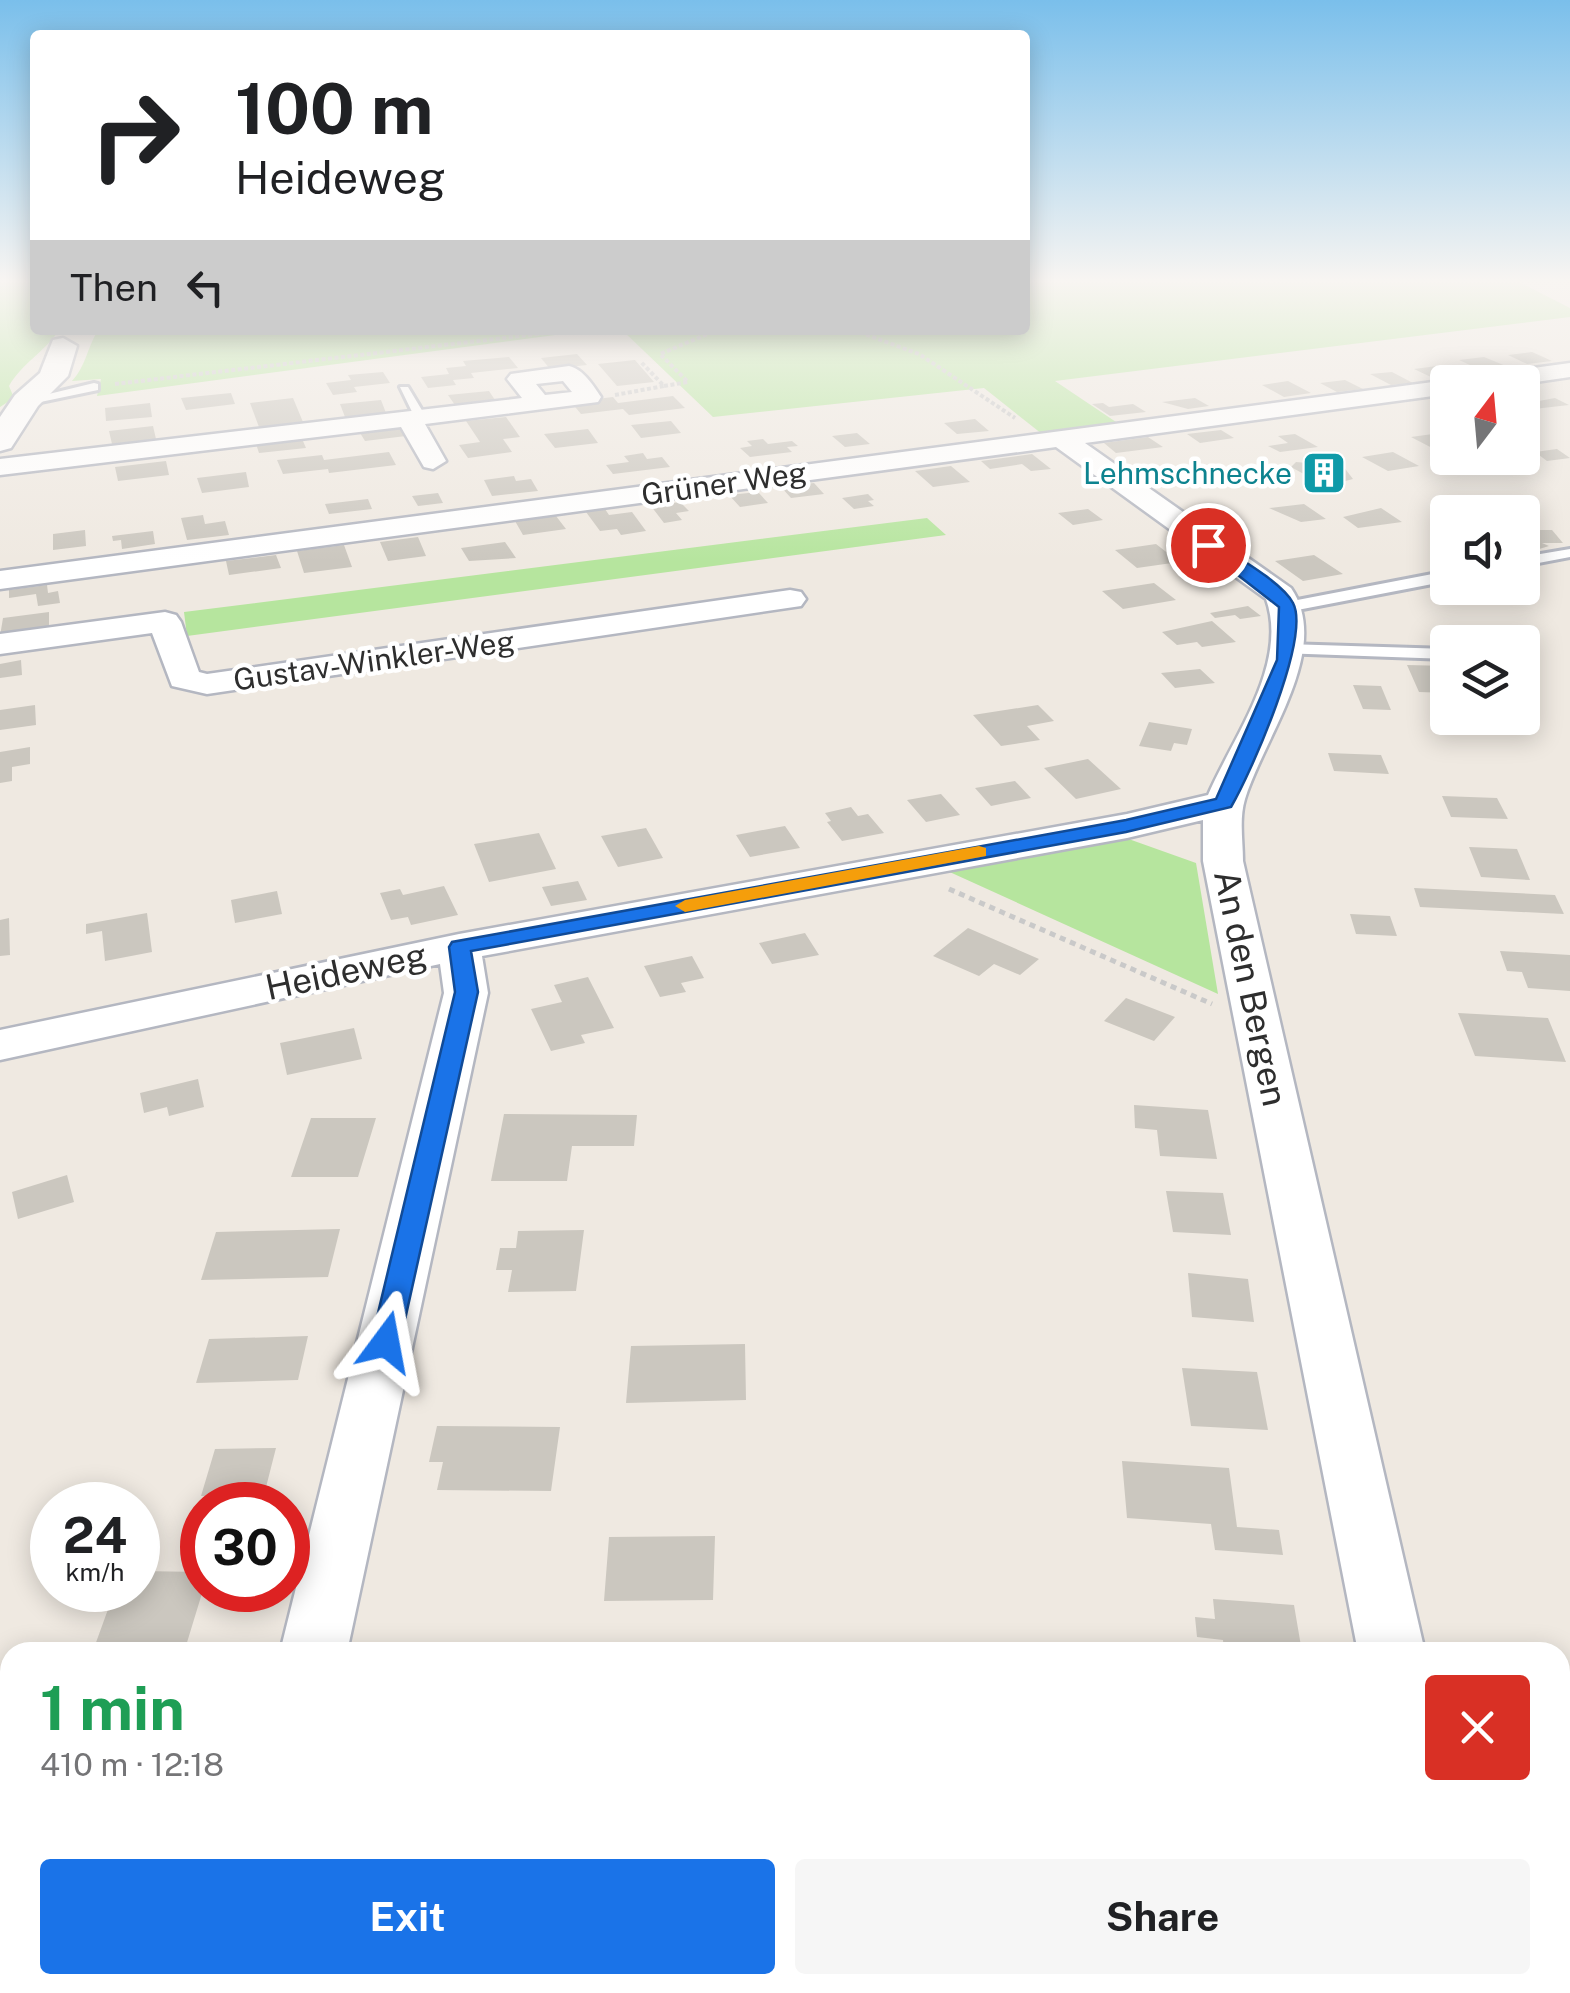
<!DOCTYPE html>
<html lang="en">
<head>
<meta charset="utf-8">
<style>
	:root { --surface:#fff; --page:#f6f6f6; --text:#202124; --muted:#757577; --accent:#1a73e8 }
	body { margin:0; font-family:"Public Sans",sans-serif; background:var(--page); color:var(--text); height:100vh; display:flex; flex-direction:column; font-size:38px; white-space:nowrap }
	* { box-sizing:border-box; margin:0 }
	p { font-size:32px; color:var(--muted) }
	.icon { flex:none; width:55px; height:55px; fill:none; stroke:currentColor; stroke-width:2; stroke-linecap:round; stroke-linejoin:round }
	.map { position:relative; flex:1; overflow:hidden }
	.sheet { position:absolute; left:0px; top:1642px; width:1570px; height:352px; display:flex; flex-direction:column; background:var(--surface); border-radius:30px 30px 0 0; box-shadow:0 5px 25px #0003 }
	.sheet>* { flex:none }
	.hud { position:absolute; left:30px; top:30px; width:1000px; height:305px; border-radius:10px; box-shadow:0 5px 25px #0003; background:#fff; color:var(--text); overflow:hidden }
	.needle { width:65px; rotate:16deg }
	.tools { position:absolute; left:1430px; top:365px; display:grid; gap:20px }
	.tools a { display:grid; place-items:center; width:110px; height:110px; border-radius:10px; background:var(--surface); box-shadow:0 5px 25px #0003; font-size:50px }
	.speed { position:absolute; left:30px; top:1482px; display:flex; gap:20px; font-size:50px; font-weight:700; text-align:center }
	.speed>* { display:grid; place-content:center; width:130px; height:130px; border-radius:50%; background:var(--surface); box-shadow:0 5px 25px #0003; line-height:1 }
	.speed small { font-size:25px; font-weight:400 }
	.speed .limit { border:15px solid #d22; background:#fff; color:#111 }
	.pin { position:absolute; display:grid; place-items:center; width:85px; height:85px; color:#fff; margin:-42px; border:5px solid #fff; border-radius:50%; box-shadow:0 2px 10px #0007 }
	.me { position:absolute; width:110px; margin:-55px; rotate:13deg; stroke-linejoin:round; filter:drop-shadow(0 0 8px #0008) }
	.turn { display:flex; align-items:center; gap:35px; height:210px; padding:0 40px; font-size:45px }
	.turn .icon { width:130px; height:130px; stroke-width:2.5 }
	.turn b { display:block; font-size:70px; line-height:85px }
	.then { display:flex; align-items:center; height:95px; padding:0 40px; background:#0003; gap:20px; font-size:38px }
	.round { display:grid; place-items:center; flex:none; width:105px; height:105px; border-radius:10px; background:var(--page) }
	.head { display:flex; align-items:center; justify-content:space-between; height:170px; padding:0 40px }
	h1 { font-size:60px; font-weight:700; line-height:75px; color:#1e9e55 }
	.button { display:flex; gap:20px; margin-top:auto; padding:20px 40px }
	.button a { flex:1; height:115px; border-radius:10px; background:var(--accent); color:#fff; font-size:40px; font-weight:700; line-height:115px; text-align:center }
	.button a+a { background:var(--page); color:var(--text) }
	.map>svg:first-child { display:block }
</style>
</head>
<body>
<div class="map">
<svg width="1570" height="1993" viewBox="0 0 1570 1993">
	<rect width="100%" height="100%" fill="#efe9e1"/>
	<path fill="#b6e59e" d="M0 283H35V330H59C45 352 22 363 9 386L14 398 0 407Z
		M1025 283H1521L1570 308V317L1055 381 1119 424 1042 434 984 388 713 417 622 330H1025Z
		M98 330H593L97 396 101 379 72 381C86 366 87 348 98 330Z
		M927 518 946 535 187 636 184 612Z
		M1123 837 1196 863 1218 994 932 864Z"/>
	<path fill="#cbc7bf" d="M1532 352 1552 361 1527 364 1508 355Z
		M577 354 587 365 550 369 541 358Z
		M509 357 518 368 471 373 474 378 453 380 456 385 428 388 421 377 449 374 446 368 466 366 463 361Z
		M1484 357 1506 366 1481 370 1459 360Z
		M635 360 654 382 617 386 598 364Z
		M1445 365 1464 374 1433 378 1414 369Z
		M383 372 390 383 354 387 357 392 333 395 326 383 351 380 348 375Z
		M1392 372 1413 383 1391 385 1370 374Z
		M1345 380 1363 389 1337 392 1320 383Z
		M1288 381 1311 393 1284 397 1262 385Z
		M489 391 497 403 457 408 448 395Z
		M231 393 235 404 186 410 181 398Z
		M673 396 685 408 629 415 623 409 581 414 571 402 613 397 618 403Z
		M293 398 303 422 259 427 250 403Z
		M1195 398 1209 406 1188 409 1162 402Z
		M1555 398 1569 405 1534 409 1522 404Z
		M381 400 386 413 345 417 340 404Z
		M150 403 152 417 106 421 105 408Z
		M1103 403 1109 407 1133 404 1146 412 1110 416 1092 404Z
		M506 417 520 437 503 439 512 452 468 458 459 445 480 442 466 421Z
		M975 419 989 431 957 434 944 423Z
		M671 421 681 433 641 438 631 425Z
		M399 423 406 436 365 441 357 428Z
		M153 426 156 439 112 444 109 431Z
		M588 429 598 443 555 448 544 434Z
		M1221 430 1234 438 1200 443 1187 434Z
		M857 433 870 444 845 447 832 436Z
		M1440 433 1448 437V449L1436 450 1411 437Z
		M300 434 306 448 259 453 256 444Z
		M1295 434 1318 447 1280 452 1268 446 1288 443 1278 436Z
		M1148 437 1163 447 1116 453 1104 443Z
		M763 439 768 444 792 441 798 446 787 447 792 452 750 457 740 448 752 446 747 441Z
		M1557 449 1570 458 1547 461 1535 452Z
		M389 452 396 465 329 473 328 469 283 474 277 460 322 455 324 460Z
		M1393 452 1419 466 1388 471 1362 457Z
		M643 453 647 459 662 457 670 467 613 474 606 465 629 462 624 456Z
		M1032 454 1051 469 1031 471 1022 464 990 469 981 461Z
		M166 461 169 475 118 481 115 467Z
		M1296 462 1343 466 1353 479 1330 485 1312 484 1311 478 1291 467Z
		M951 466 970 482 933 487 915 471Z
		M246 472 249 487 202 493 197 478Z
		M514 476 516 481 531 479 538 491 492 496 484 480Z
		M814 483 824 494 791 498 781 487Z
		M758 492 768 503 740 507 729 495Z
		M438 493 443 503 418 506 412 496Z
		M868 494 874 500 868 501 874 506 854 509 842 498Z
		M368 499 372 509 329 514 325 504Z
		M680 502 689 511 676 513 682 520 664 523 651 506Z
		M1304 504 1326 519 1301 522 1269 508Z
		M1381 508 1402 522 1358 528 1343 517Z
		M605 509 609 515 632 512 646 531 621 535 617 529 600 531 586 512Z
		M1088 509 1103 520 1073 525 1058 513Z
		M203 515 205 524 225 521 229 535 187 540 181 518Z
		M556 516 566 529 523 535 515 521Z
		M85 530 86 546 53 550V534Z
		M1522 530H1552L1563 543H1542L1549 546 1536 550 1522 546Z
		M153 531 155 544 122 549 121 540 113 541 112 536Z
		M418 537 426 556 388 561 380 542Z
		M505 542 516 558 469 561 461 548Z
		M1156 544 1179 562 1137 568 1115 550Z
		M344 545 352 567 304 573 297 551Z
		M276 555 281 568 229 575 226 561Z
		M1314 555 1343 574 1303 581 1275 561Z
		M1154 583 1176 600 1123 609 1102 591Z
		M47 585 48 593 58 591 60 603 38 606 36 594 9 598V590Z
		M1248 606 1261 616 1240 619 1235 615 1215 618 1210 613Z
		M49 612V630L0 636 3 618Z
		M1212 621 1236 642 1202 647 1197 642 1177 645 1162 632Z
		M1441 627 1503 629 1510 642H1448Z
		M21 660 22 675 0 678V664Z
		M1407 665 1448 666V693L1419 692Z
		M1200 669 1215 683 1175 688 1161 673Z
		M1353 685 1381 686 1391 710 1363 709Z
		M35 705 36 725 0 730V710Z
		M1038 705 1054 721 1027 726 1040 740 1001 746 973 715Z
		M1149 722 1192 729 1187 745 1174 743 1171 751 1139 746Z
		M30 747V764L12 767V781L0 783V752Z
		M1328 753 1381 755 1389 774 1334 771Z
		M1088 759 1121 789 1076 799 1044 768Z
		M1015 781 1031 798 991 806 975 788Z
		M941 794 960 815 926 822 907 800Z
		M1442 796 1497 798 1508 819 1451 817Z
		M851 807 858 816 868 814 884 833 842 841 827 822 831 821 825 813Z
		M785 826 800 848 750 857 736 835Z
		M646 828 663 858 618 867 601 836Z
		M539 833 556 869 489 882 474 844Z
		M1469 847 1517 849 1530 880 1481 877Z
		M578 881 587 900 551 906 542 887Z
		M444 886 458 915 411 925 408 917 391 920 380 893 400 889 403 895Z
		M1414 888 1555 895 1564 914 1420 907Z
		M277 891 282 914 235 923 231 900Z
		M147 913 152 952 105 961 102 931 86 934V924Z
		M1350 914 1390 916 1397 936 1356 934Z
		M9 918 10 955 0 956V920Z
		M968 928 1039 959 1020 975 994 964 979 976 933 956Z
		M805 933 819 955 772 964 759 943Z
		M1500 951 1570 955V991L1528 988 1522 972 1507 971Z
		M692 956 704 978 681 983 686 992 660 997 644 966Z
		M588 977 614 1028 581 1035 585 1043 551 1051 531 1009 562 1002 554 985Z
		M1126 998 1175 1017 1154 1041 1104 1021Z
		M1458 1013 1548 1018 1566 1062 1475 1056Z
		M354 1028 362 1059 287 1075 280 1043Z
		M198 1079 204 1107 169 1116 167 1107 144 1113 140 1093Z
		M1134 1105 1208 1110 1217 1159 1160 1156 1157 1130 1135 1128Z
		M504 1114 637 1115 634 1146H572L567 1181H491Z
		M311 1118H376L358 1177H291Z
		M67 1175 74 1202 18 1219 12 1192Z
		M1166 1191 1223 1193 1231 1235 1173 1232Z
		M340 1229 328 1277 201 1280 216 1232Z
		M584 1230 576 1291 508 1292 512 1270H496L500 1248H516L518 1231Z
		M1188 1273 1248 1279 1254 1322 1192 1317Z
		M308 1336 298 1380 196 1383 209 1339Z
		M745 1344 746 1400 626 1403 631 1346Z
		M1182 1368 1257 1372 1268 1430 1191 1426Z
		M437 1426 560 1427 551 1491 437 1490 443 1462H429Z
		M276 1448 264 1495 201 1496 215 1449Z
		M1122 1461 1229 1468 1237 1527 1279 1530 1283 1555 1215 1550 1211 1524 1127 1518Z
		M715 1536 713 1600 604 1601 609 1537Z
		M138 1571 202 1572 203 1590 185 1649 94 1648 115 1590H138Z
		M1213 1599 1294 1605 1302 1652H1224L1223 1640 1197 1637 1195 1617 1215 1619Z
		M9 1886 10 1974H0V1913Z
		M43 1985H123L121 1993H40Z
		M1177 1985H1372L1373 1993H1178Z"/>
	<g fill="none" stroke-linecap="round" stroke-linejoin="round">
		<defs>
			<path id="lane" d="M94 383 98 384V390L26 405 20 401Z
				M400 387H408L426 417 424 420H416Z
				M1570 549V557L1522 566V557Z
				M1448 571V581L1287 612 1279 607 1287 602Z
				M1286 644 1448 649V659L1280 653 1278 649Z"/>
			<path id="street" d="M1570 363V377L1522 384 1470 382 1482 375Z
				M569 366C583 369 593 385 601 397L598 402 425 424 446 461 433 469 424 467 401 427 0 475V459L522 398 507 379 511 374ZM563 381 572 392 545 395 536 384Z
				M1448 380 1457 382H1448V394L1085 443 1291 588C1333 649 1263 739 1245 799 1239 819 1243 841 1243 861L1425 1652H1358L1203 861V820L1127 838 482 956 488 993 347 1652H280L444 993 440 964 0 1060V1030L459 934 1127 814 1208 795C1233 737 1289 664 1266 599L1056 447 0 589V571Z
				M790 590 801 592 806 599 801 606 207 694 172 686 152 633 0 654V634L165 612 176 615 181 622 199 672 207 674Z
				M197 1985H275L274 1993H196Z
				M1423 1985H1501L1502 1993H1424Z"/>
			<path id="secondary" d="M63 338 77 346 68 376 38 406 11 448 0 451V417L15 395 40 373 53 340Z"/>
		</defs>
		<use href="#lane" stroke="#b4b7c1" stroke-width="6"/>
		<use href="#street" stroke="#b4b7c1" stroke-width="5"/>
		<use href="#secondary" stroke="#b4b7c1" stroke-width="5"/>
		<path stroke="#c9c9c9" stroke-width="4" stroke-dasharray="4 2.5" stroke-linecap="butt" d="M854 330 919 354 1015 418
			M115 384 571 330
			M664 386 688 382 660 354 717 330
			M615 395 664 386 641 362"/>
		<path stroke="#c9c9c9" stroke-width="5" stroke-dasharray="6 5" stroke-linecap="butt" d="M949 889 1212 1004"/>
		<use href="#lane" fill="#fff" fill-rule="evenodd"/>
		<use href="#street" fill="#fff" fill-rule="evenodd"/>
		<use href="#secondary" fill="#fff" fill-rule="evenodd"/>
	</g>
	<linearGradient id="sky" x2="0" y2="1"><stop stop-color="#7abfeb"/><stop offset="0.5" stop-color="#f8f5f2"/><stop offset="1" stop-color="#f8f5f2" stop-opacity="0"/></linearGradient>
	<rect width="1570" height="562" fill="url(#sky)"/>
	<path fill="#1a73e8" stroke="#114b97" stroke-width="2.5" d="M1203 542H1214C1235 556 1282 582 1293 603 1311 637 1251 773 1231 807L1126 832 471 951 478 992 400 1342 396 1350 386 1353 375 1350 371 1342 455 992 449 947 452 942 1126 820 1216 799 1277 660 1279 607 1203 548Z"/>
	<path fill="#f59e0b" d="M979 846 986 848V856L685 912 675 906 685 900Z"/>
	<defs>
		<symbol id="building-square" viewBox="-11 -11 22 22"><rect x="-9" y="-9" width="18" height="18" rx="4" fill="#0f9aa8" stroke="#fff"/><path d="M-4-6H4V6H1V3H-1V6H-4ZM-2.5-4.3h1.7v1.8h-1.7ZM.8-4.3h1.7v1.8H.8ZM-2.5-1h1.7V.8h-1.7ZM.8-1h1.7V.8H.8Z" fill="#fff"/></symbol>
	</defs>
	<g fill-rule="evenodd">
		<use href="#building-square" x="1299" y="448" width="50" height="50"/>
	</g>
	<g text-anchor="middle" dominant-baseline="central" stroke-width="9" stroke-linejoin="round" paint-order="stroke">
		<g font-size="30" fill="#0d838f" stroke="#fff" text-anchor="end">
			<text x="1292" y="473">Lehmschnecke</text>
		</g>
		<g font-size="30" fill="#2e2e2e" stroke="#fff">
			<text transform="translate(724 483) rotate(-8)">Grüner Weg</text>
			<text transform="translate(374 660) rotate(-8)">Gustav-Winkler-Weg</text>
		</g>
		<g font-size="35" fill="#2e2e2e" stroke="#fff">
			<text transform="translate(346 971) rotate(-12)">Heideweg</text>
			<text transform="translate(1251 988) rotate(78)">An den Bergen</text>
		</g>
	</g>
</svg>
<div class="tools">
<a><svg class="needle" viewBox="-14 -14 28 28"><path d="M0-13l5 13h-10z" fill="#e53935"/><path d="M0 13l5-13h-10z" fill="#757577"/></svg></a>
<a><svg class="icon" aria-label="sound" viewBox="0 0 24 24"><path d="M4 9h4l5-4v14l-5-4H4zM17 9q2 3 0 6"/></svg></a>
<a><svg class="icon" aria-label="layers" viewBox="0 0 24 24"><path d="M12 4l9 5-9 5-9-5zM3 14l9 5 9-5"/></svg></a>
</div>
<div class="speed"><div>24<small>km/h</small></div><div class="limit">30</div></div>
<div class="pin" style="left:1208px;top:545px;background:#d93025"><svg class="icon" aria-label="arrive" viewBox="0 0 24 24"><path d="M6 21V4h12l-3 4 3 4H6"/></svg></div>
<svg class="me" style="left:386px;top:1342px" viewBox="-20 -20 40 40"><path d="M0-17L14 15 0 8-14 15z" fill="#1a73e8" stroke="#fff" stroke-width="4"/></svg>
<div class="hud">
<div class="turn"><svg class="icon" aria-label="right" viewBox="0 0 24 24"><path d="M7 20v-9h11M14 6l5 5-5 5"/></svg><div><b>100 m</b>Heideweg</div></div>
<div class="then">Then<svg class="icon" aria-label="left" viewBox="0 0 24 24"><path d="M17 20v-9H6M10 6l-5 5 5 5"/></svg></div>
</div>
<section class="sheet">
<div class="head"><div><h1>1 min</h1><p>410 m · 12:18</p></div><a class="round" style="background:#d93025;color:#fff"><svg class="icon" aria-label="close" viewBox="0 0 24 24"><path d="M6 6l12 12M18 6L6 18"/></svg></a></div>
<div class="button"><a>Exit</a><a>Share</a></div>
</section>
</div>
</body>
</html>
